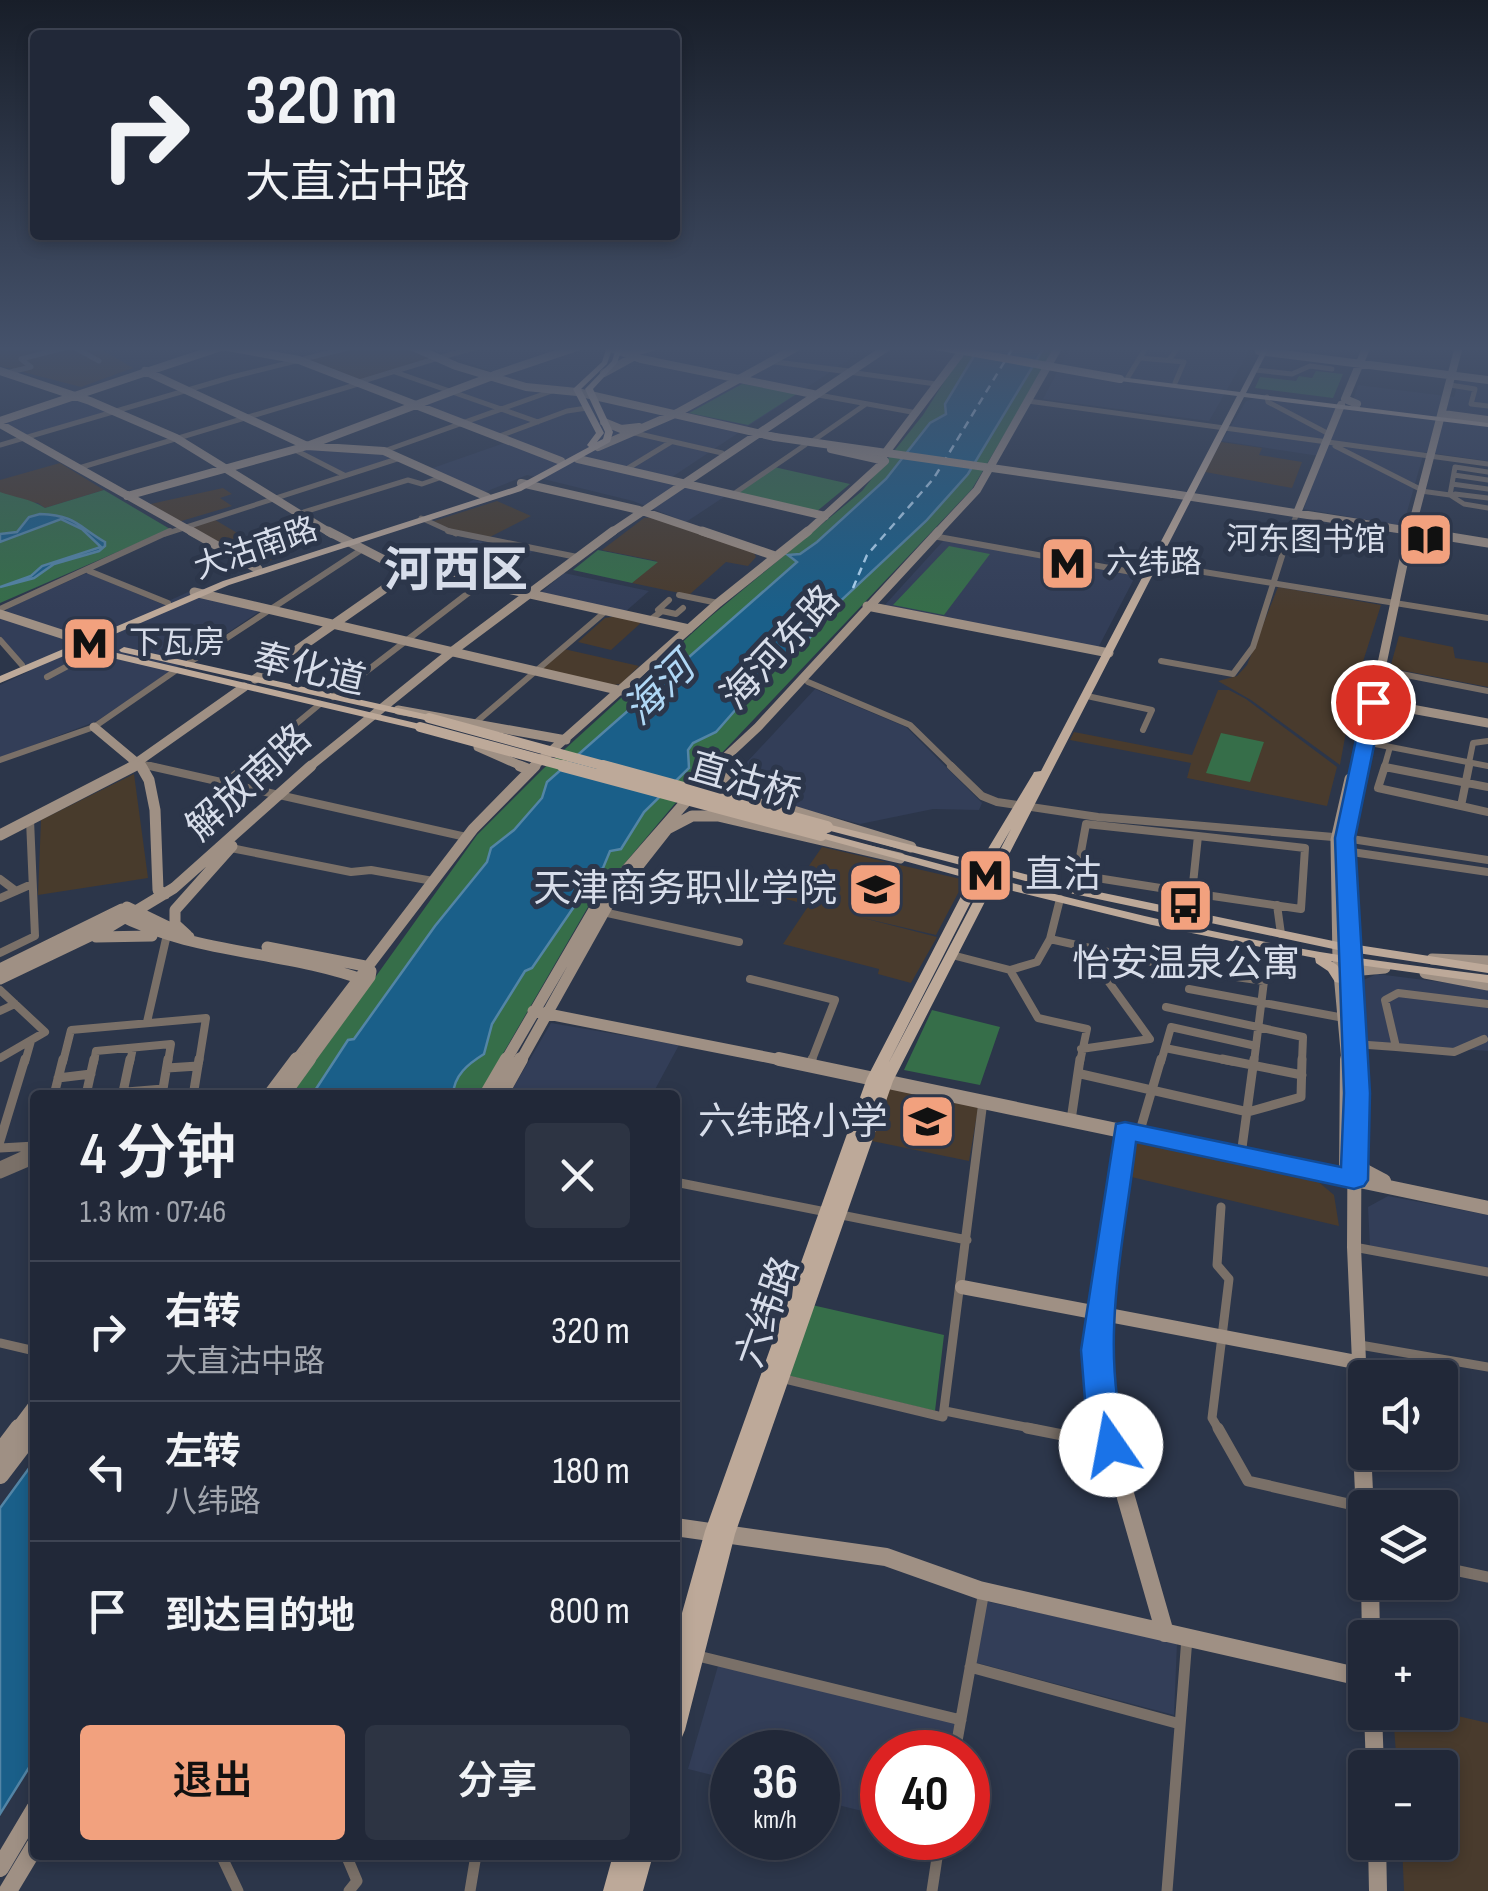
<!DOCTYPE html>
<html lang="zh">
<head>
<meta charset="utf-8">
<style>
	:root { --surface:#212838; --page:#2d3443; --text:#f1f3f6; --muted:#a2a6ae; --line:#3e4453; --accent:#f2a17e }
	body { margin:0; font-family:"Sofia Sans Condensed","Noto Sans SC",sans-serif; background:var(--page); color:var(--text); height:100vh; display:flex; flex-direction:column; font-size:38px; white-space:nowrap }
	* { box-sizing:border-box; margin:0 }
	p { font-size:32px; color:var(--muted) }
	.icon { flex:none; width:55px; height:55px; fill:none; stroke:currentColor; stroke-width:2; stroke-linecap:round; stroke-linejoin:round }
	.map { position:relative; flex:1; overflow:hidden }
	.drawer { position:absolute; left:30px; top:1090px; width:650px; height:770px; display:flex; flex-direction:column; background:var(--surface); border-radius:10px; box-shadow:0 5px 15px #0003,0 0 0 2px var(--line) }
	.drawer>* { flex:none }
	.top-card { position:absolute; left:30px; top:30px; width:650px; height:210px; border-radius:10px; box-shadow:0 5px 15px #0003,0 0 0 2px var(--line); background:#212838; color:var(--text); overflow:hidden }
	.tools { position:absolute; left:1348px; top:1360px; display:grid; gap:20px }
	.tools a { display:grid; place-items:center; width:110px; height:110px; border-radius:10px; background:var(--surface); box-shadow:0 5px 15px #0003,0 0 0 2px var(--line); font-size:50px }
	.speed { position:absolute; left:710px; top:1730px; display:flex; gap:20px; font-size:50px; font-weight:700; text-align:center }
	.speed>* { display:grid; place-content:center; width:130px; height:130px; border-radius:50%; background:var(--surface); box-shadow:0 5px 15px #0003,0 0 0 2px var(--line); line-height:1 }
	.speed small { font-size:25px; font-weight:400 }
	.speed .limit { border:15px solid #d22; background:#fff; color:#111 }
	.pin { position:absolute; display:grid; place-items:center; width:85px; height:85px; color:#fff; margin:-42px; border:5px solid #fff; border-radius:50%; box-shadow:0 2px 10px #0007 }
	.me { position:absolute; width:110px; margin:-55px; rotate:348deg; stroke-linejoin:round; filter:drop-shadow(0 0 8px #0008) }
	.turn { display:flex; align-items:center; gap:35px; height:210px; padding:0 50px; font-size:45px }
	.turn .icon { width:130px; height:130px; stroke-width:2.5 }
	.turn b { display:block; font-size:70px; line-height:85px }
	.round { display:grid; place-items:center; flex:none; width:105px; height:105px; border-radius:10px; background:var(--page) }
	.head { display:flex; align-items:center; justify-content:space-between; height:170px; padding:0 50px }
	h1 { font-size:60px; font-weight:600; line-height:75px }
	.button { display:flex; gap:20px; margin-top:auto; padding:20px 50px }
	.button a { flex:1; height:115px; border-radius:10px; background:var(--accent); color:#111; font-size:40px; font-weight:600; line-height:115px; text-align:center }
	.button a+a { background:var(--page); color:var(--text) }
	ul { padding:0; list-style:none }
	li { display:flex; align-items:center; gap:30px; height:140px; padding:0 50px; border-top:2px solid var(--line) }
	li div { flex:1 }
	li b { display:block; font-size:38px }
	li em { font-style:normal }
	.map>svg:first-child { display:block }
</style>
</head>
<body>
<div class="map">
<svg width="1488" height="1891" viewBox="0 0 1488 1891">
	<rect width="100%" height="100%" fill="#2c364a"/>
	<path fill="#333e58" d="M423 346 604 348 869 346 666 481 727 495 686 522 633 501 527 475 485 492 430 469 513 440 419 404 501 375Z
		M1071 346H1252L1209 421 1043 399Z
		M1459 380 1488 381V461L1424 452 1403 526 1304 509 1319 456 1222 441 1246 401 1260 397 1350 409 1358 385 1454 397Z
		M79 399 114 412 27 436 2 421Z
		M307 447 381 452 394 458 344 474 299 450Z
		M473 540 535 550 487 583 421 568Z
		M944 540 1136 575 1098 648 883 607Z
		M87 573 162 604 188 592 260 611 97 721 0 758V685L30 671 0 636V619L8 608Z
		M564 573 649 591 625 612 539 594Z
		M815 689 906 727 982 803 979 810 933 809 860 824 784 804 735 784 734 776Z
		M1377 974 1488 988V1051L1364 1042 1359 982Z
		M551 1023 679 1045 652 1095H509Z
		M1388 1196 1488 1215V1269L1370 1247 1368 1207Z
		M985 1601 1177 1643 1174 1715 974 1662Z
		M718 1666 955 1722 949 1752H882V1816L818 1800V1752H732V1780L688 1769Z"/>
	<path fill="#493b2d" d="M0 346H95L133 368 81 387 0 366Z
		M363 346H406L433 359 357 381 306 360Z
		M1221 442 1262 448 1259 455 1302 462 1292 488 1205 472Z
		M60 463 104 490 45 508 38 503 12 500 0 492V480Z
		M223 488 232 494 220 498 232 506 178 522 146 505Z
		M654 517 754 553 756 557 748 566 726 562 689 595 632 583 657 561 602 550 644 518Z
		M212 518 279 558 255 565 187 527Z
		M1278 587 1381 605 1353 693 1340 765 1251 700 1218 681 1237 676 1247 665Z
		M618 616 643 621 611 650 578 642 605 618Z
		M1399 636 1453 647 1455 658 1488 663V687L1390 668Z
		M564 649 639 666 621 684 614 685 542 669Z
		M1218 690H1229L1246 699 1337 767 1327 806 1187 778 1191 763 1070 740 1074 732 1192 755Z
		M822 847 965 880 936 935 855 916 937 937 911 983 878 974 879 969 783 944 809 905 786 899Z
		M890 1085 979 1103 969 1161 872 1141Z
		M1129 1139 1315 1179 1334 1195 1339 1226 1123 1175Z
		M1440 1712 1488 1723V1891H1404L1402 1843 1440 1842V1768L1397 1767 1393 1713Z"/>
	<path fill="#483b2c" d="M497 501 531 516 488 538 460 533 431 522Z
		M134 774 148 878 38 895 41 820Z"/>
	<path fill="#366e49" d="M967 346H1057L972 489 683 794 588 907 479 1095H291L477 835 543 769 710 617 862 491 923 415Z
		M1316 371 1343 374 1333 398 1255 388 1260 377 1296 381 1299 376 1312 378Z
		M742 384 798 393 748 425 689 413Z
		M774 467 850 484 816 512 736 495Z
		M104 490 170 529 0 603V492C13 497 32 499 45 508Z
		M949 546 990 554 944 615 893 605Z
		M598 550 658 562 632 583 573 570Z
		M1221 733 1264 742 1250 782 1206 773Z
		M932 1010 1000 1027 980 1085 904 1070Z
		M812 1305 944 1335 935 1411 790 1376Z"/>
	<path fill="#1a5f89" stroke="#5385a6" stroke-width="2.5" d="M980 346H1045L968 474 926 521 834 607 807 641 782 657 716 732 693 743 688 750 689 768 644 812 621 849 610 851 603 868 586 880 595 887 580 898 532 968 525 971 492 1024 484 1054C468 1064 454 1075 453 1095H312L348 1040 354 1039 435 926 487 862 491 848 514 830 542 798 547 782 797 562 788 555 800 554 817 542 886 479 930 423 946 414 945 404Z
		M40 514C75 515 79 527 105 542V546L99 551 54 564 34 578 0 587 31 576 42 566 101 547 82 529 61 519 0 542V534L17 532 29 517Z
		M35 1460V1758L0 1814V1508Z"/>
	<g fill="none" stroke-linecap="round" stroke-linejoin="round">
		<path stroke="#afd7f5" stroke-width="2.5" stroke-dasharray="8 6" stroke-linecap="butt" d="M853 588 867 555 934 478 1014 346"/>
		<path stroke="#7a7068" stroke-width="5" d="M72 346 99 361
			M442 357 481 346
			M1140 358 1184 362 1175 383
			M1169 360 1179 346
			M1255 370 1292 374 1310 366 1332 369
			M849 371 768 361 936 384
			M10 372 31 367 21 359 72 346
			M395 372 538 422
			M1128 377 1147 346
			M356 383 438 358
			M1450 385 1475 389 1471 404 1488 406
			M813 394 917 413
			M1267 397 1268 402 1329 434
			M1028 401 1488 464
			M635 433 722 453
			M497 437 567 411 587 408
			M814 440 866 404
			M0 445 232 377 356 346
			M1335 446 1422 490
			M295 450 344 475
			M384 451 552 391
			M79 468 358 384
			M625 470 671 442
			M1488 472 1455 467 1450 495 1464 504 1488 508
			M1454 475 1488 480
			M1452 484 1488 489
			M1421 491 1450 495
			M1455 494 1488 498
			M732 495 805 445
			M304 512 408 480 422 484 442 477
			M421 518 456 534
			M165 534 400 458
			M1289 534 1297 513"/>
		<path stroke="#7a7068" stroke-width="6" d="M448 531 577 557
			M933 536 1148 575
			M1148 563 1488 618
			M89 571 168 603
			M679 595 718 603
			M0 609 170 531
			M658 610 669 600
			M650 620 662 611 676 614 683 608
			M0 640 22 665
			M1161 661 1233 674 1253 647 1290 531
			M187 664 361 550
			M1381 670 1488 691
			M47 677 94 652
			M808 682 910 725 954 768
			M1087 696 1152 710 1143 730
			M333 697 480 584
			M474 724 606 611
			M1365 742 1488 766
			M0 760 94 727 175 671
			M139 763 161 768
			M1385 767 1391 768
			M243 768 320 704
			M1384 768 1390 747
			M1468 768 1473 743 1488 741"/>
		<path stroke="#7a7068" stroke-width="8" d="M150 766 466 837
			M951 766 982 796 997 802 1098 817 1345 838 1488 860
			M1385 766 1378 788 1461 806
			M1469 766 1461 806 1488 812
			M1385 767 1488 787
			M226 782 246 766
			M1198 836 1305 848 1301 909 1192 893Z
			M231 848 351 872 371 870 433 881
			M1345 851 1488 872
			M1078 875 1192 893
			M0 879 16 891
			M1074 890 1086 824 1198 836
			M0 898 32 884
			M1277 905 1281 934
			M603 912 739 942
			M1050 939 1188 970 1264 981 1256 1046 1171 1027 1161 1062
			M0 953 35 936 30 820
			M952 955 1010 970 1038 1018 1087 1029 1080 1062
			M1010 970 1037 962 1050 939 1060 899
			M750 979 835 1000 811 1062
			M1189 989 1344 1018
			M0 990 45 1032 0 1058
			M1166 1007 1303 1037 1302 1062
			M0 1011 15 1004
			M147 1022 166 939
			M1354 1044 1396 1047 1385 1000 1398 993 1488 1004
			M1396 1047 1454 1052 1484 1039
			M1165 1048 1235 1062
			M1081 1049 1150 1039 1095 963V949
			M25 1062 31 1041
			M63 1062 71 1030 206 1018 199 1062
			M94 1062 96 1051 171 1044 168 1062
			M130 1062 133 1048
			M1254 1062 1256 1046"/>
		<path stroke="#7a7068" stroke-width="9" d="M1222 1059 1302 1075
			M810 1065 812 1059
			M167 1068 198 1066
			M1081 1074 1248 1112 1301 1097 1302 1059
			M58 1078 91 1074
			M123 1092 130 1059
			M54 1095 63 1059
			M86 1095 94 1059
			M90 1095 163 1089 168 1059
			M189 1095 194 1090 199 1059
			M1071 1120 1080 1059
			M1139 1134 1161 1059
			M0 1141 25 1059
			M0 1148 35 1146
			M1241 1155 1254 1059
			M0 1166 35 1150
			M0 1174 35 1159
			M675 1182 967 1240
			M1354 1247 1488 1272
			M0 1343 35 1351
			M1360 1345 1488 1367
			M781 1378 943 1417 983 1101
			M945 1411 1040 1430
			M1219 1430 1212 1418 1229 1279 1217 1265 1221 1207"/>
		<path stroke="#7a7068" stroke-width="11" d="M1027 1428 1108 1444
			M1218 1428 1248 1481 1362 1507
			M1440 1567 1488 1577
			M698 1656 961 1720
			M970 1667 1180 1724
			M955 1752 984 1591
			M221 1855 238 1891
			M346 1855 357 1881 349 1891
			M470 1891 476 1855
			M932 1891 940 1838
			M1167 1891 1187 1638"/>
		<path stroke="#9f9084" stroke-width="8" d="M222 346 299 360 561 461
			M411 346 456 366 526 387 577 392 775 437
			M605 346 641 359 813 394
			M1259 351 1488 380
			M632 353 656 346
			M0 371 90 401 176 438 332 534
			M145 371 307 446 384 451 487 497
			M604 373 635 356
			M494 375 580 346
			M1357 404 1345 399 1367 346
			M1443 414 1488 420
			M0 421 224 346
			M604 422 621 429 639 427
			M0 424 196 534
			M598 447 677 413 799 346
			M578 459 825 516
			M880 460 960 354
			M521 483 639 510 710 534
			M1173 494 1430 534
			M127 496 307 446 490 377
			M1297 513 1341 405
			M609 534 889 346
			M805 534 885 461 831 449
			M936 534 977 490 1059 346
			M1410 534 1459 346"/>
		<path stroke="#9f9084" stroke-width="9" d="M191 531 258 569
			M328 531 390 563 689 629
			M702 531 775 556
			M1414 531 1488 543
			M194 592 622 691
			M867 606 1109 653
			M0 614 80 640
			M255 679 413 569
			M1368 701 1488 723
			M398 710 566 740
			M94 727 143 768
			M478 747 526 768
			M129 768 244 687
			M308 768 450 653 613 531
			M532 768 718 603 808 531
			M714 768 758 727 939 531
			M1360 768 1410 531"/>
		<path stroke="#9f9084" stroke-width="11" d="M141 766 149 780 155 810 158 890 165 894
			M520 766 530 770
			M724 768 728 785 757 800 911 847
			M667 829 692 816H718L900 858
			M0 835 134 766
			M127 907 189 937
			M115 913C194 955 284 950 367 981
			M187 935 175 924V910L232 846
			M96 937 152 936
			M267 947 365 966
			M1432 959 1488 961
			M0 969 122 909
			M1425 973 1488 985
			M0 979 111 926 174 888 311 766
			M1350 981 1362 970 1385 968
			M533 1011 791 1062
			M295 1062 473 829 535 766
			M308 1062 370 977 371 971 365 966
			M505 1062 599 901 717 766
			M520 1062 609 903 668 828
			M1347 1062 1338 962 1336 840 1350 779
			M1356 1062 1345 838 1360 766"/>
		<path stroke="#9f9084" stroke-width="14" d="M779 1059 1488 1208
			M1355 1059 1354 1247 1362 1430
			M270 1095 297 1059
			M283 1095 309 1059
			M486 1095 507 1059
			M501 1095 521 1059
			M1354 1155 1365 1171 1384 1181
			M1346 1178 1347 1059
			M962 1287 1361 1363
			M17 1430 35 1406
			M1107 1430 1096 1350 1125 1131"/>
		<path stroke="#9f9084" stroke-width="18" d="M1106 1428 1165 1633
			M1361 1428 1365 1513
			M0 1453 19 1428
			M0 1475 35 1429
			M675 1527 886 1557 979 1590 1365 1678
			M1370 1582 1371 1638
			M1373 1712 1375 1768
			M1377 1842 1378 1891
			M0 1868 35 1809
			M8 1891 35 1846"/>
		<path fill="#bda999" fill-rule="evenodd" d="M607 346H613L607 364 581 389 604 433 597 442 603 439 605 432 585 389 612 361 617 346H623L617 363 593 389 613 432 610 442 521 491 229 585 87 646 420 724 425 727 424 729 420 730 78 650 0 683V676L223 581 515 487 589 447 587 445 596 433 573 389 602 362Z
			M1264 346H1270L1246 393 1488 423V427L1244 397 1002 868 1075 887 1338 942 1488 965V973L1338 950 1074 894 999 874 997 879C1104 907 1211 933 1320 952 1376 961 1432 968 1488 975V983L1331 961 1337 965 1346 979 1340 983 1335 982 1328 971 1316 963 1315 958 1152 925 993 886 893 1081 735 1534 685 1730 682 1737 675 1739V1693L678 1680 675 1681V1638L705 1531 867 1078 970 879 817 837 815 835 821 832 973 873 976 869 823 829 821 827 827 824 980 862 1033 774 1034 772 1041 771 1237 396 1120 381 1116 379 1120 377 1240 392ZM1011 829 992 865H990ZM981 882 983 883 888 1064Z
			M124 647 429 715 434 718 429 721 121 652 119 650Z
			M613 1855H653L643 1891H603Z"/>
		<path stroke="#9f9084" stroke-width="8" d="M775 437 1173 494"/>
		<path stroke="#bda999" stroke-width="8" d="M936 346 1120 379"/>
		<path stroke="#bda999" stroke-width="10" d="M429 718 612 768
			M420 727 572 768"/>
		<path stroke="#bda999" stroke-width="12" d="M563 766 821 835
			M603 766 827 827"/>
	</g>
	<linearGradient id="sky" x2="0" y2="1"><stop stop-color="#181e29"/><stop offset="0.57" stop-color="#45526b"/><stop offset="1" stop-color="#45526b" stop-opacity="0"/></linearGradient>
	<rect width="1488" height="611" fill="url(#sky)"/>
	<path fill="#1a73e8" stroke="#114b97" stroke-width="2.5" d="M1373 696 1383 702 1355 838 1370 1093 1368 1180 1364 1186 1354 1189 1136 1142C1124 1242 1098 1347 1127 1445L1122 1454 1111 1458 1100 1454 1086 1412 1081 1350 1116 1124 1125 1122 1341 1167 1344 1093 1335 838 1364 702Z"/>
	<defs>
		<symbol id="library-square" viewBox="-11 -11 22 22"><rect x="-9" y="-9" width="18" height="18" rx="4" fill="#f2a17e" stroke="#2c364a"/><path d="M-6-4Q-3-5.5-.7-3.5V5Q-3 3-6 4ZM6-4Q3-5.5 .7-3.5V5Q3 3 6 4Z" fill="#111"/></symbol>
		<symbol id="metro-square" viewBox="-11 -11 22 22"><rect x="-9" y="-9" width="18" height="18" rx="4" fill="#f2a17e" stroke="#2c364a"/><path d="M-5.5 5V-5H-3L0 0L3-5H5.5V5H3V-.5L0 4L-3-.5V5Z" fill="#111"/></symbol>
		<symbol id="school-square" viewBox="-11 -11 22 22"><rect x="-9" y="-9" width="18" height="18" rx="4" fill="#f2a17e" stroke="#2c364a"/><path d="M0-5L7-2L0 1L-7-2ZM-4 1L0 2.5L4 1V4Q0 6-4 4Z" fill="#111"/></symbol>
		<symbol id="bus-square" viewBox="-11 -11 22 22"><rect x="-9" y="-9" width="18" height="18" rx="4" fill="#f2a17e" stroke="#2c364a"/><path d="M-5-6H5V4H4V6H2V4H-2V6H-4V4H-5ZM-3.5-4V0h7V-4ZM-3.5 1.2v1.5H-2V1.2ZM2 1.2v1.5H3.5V1.2Z" fill="#111"/></symbol>
	</defs>
	<g fill-rule="evenodd">
		<use href="#library-square" x="1394" y="508" width="63" height="63"/>
		<use href="#metro-square" x="1036" y="532" width="63" height="63"/>
		<use href="#metro-square" x="58" y="612" width="63" height="63"/>
		<use href="#metro-square" x="954" y="844" width="63" height="63"/>
		<use href="#school-square" x="844" y="858" width="63" height="63"/>
		<use href="#bus-square" x="1154" y="874" width="63" height="63"/>
		<use href="#school-square" x="896" y="1090" width="63" height="63"/>
	</g>
	<g text-anchor="middle" dominant-baseline="central" stroke-width="10" stroke-linejoin="round" paint-order="stroke">
		<g font-size="32" fill="#d7ddea" stroke="#2c364a" text-anchor="start">
			<text x="1386" y="540" text-anchor="end">河东图书馆</text>
			<text x="1106" y="563">六纬路</text>
			<text x="129" y="643">下瓦房</text>
		</g>
		<g font-size="32" fill="#d7ddea" stroke="#2c364a">
			<text transform="translate(256 549) rotate(-19)">大沽南路</text>
		</g>
		<g font-size="38" fill="#d7ddea" stroke="#2c364a">
			<text transform="translate(781 648) rotate(-47)">海河东路</text>
			<text transform="translate(309 670) rotate(13)">奉化道</text>
			<text transform="translate(745 782) rotate(16)">直沽桥</text>
			<text transform="translate(249 783) rotate(-42)">解放南路</text>
			<text transform="translate(768 1312) rotate(-70)">六纬路</text>
		</g>
		<g font-size="38" fill="#d7ddea" stroke="#2c364a" text-anchor="end">
			<text x="1025" y="875" text-anchor="start">直沽</text>
			<text x="837" y="889">天津商务职业学院</text>
			<text x="1186" y="964" text-anchor="middle">怡安温泉公寓</text>
			<text x="888" y="1122">六纬路小学</text>
		</g>
		<g font-size="40" font-style="italic" fill="#afd7f5" stroke="#2c364a">
			<text transform="translate(660 690) rotate(-45)">海河</text>
		</g>
		<g font-size="48" font-weight="bold" fill="#d7ddea" stroke="#2c364a">
			<text x="456" y="571">河西区</text>
		</g>
	</g>
</svg>
<div class="tools">
<a><svg class="icon" aria-label="sound" viewBox="0 0 24 24"><path d="M4 9h4l5-4v14l-5-4H4zM17 9q2 3 0 6"/></svg></a>
<a><svg class="icon" aria-label="layers" viewBox="0 0 24 24"><path d="M12 4l9 5-9 5-9-5zM3 14l9 5 9-5"/></svg></a>
<a>+</a>
<a>−</a>
</div>
<div class="speed"><div>36<small>km/h</small></div><div class="limit">40</div></div>
<div class="pin" style="left:1373px;top:702px;background:#d93025"><svg class="icon" aria-label="arrive" viewBox="0 0 24 24"><path d="M6 21V4h12l-3 4 3 4H6"/></svg></div>
<svg class="me" style="left:1111px;top:1445px" viewBox="-20 -20 40 40"><circle r="19" fill="#fff"/><path d="M0-13L10 11 0 6-10 11z" fill="#1a73e8"/></svg>
<div class="top-card">
<div class="turn"><svg class="icon" aria-label="right" viewBox="0 0 24 24"><path d="M7 20v-9h11M14 6l5 5-5 5"/></svg><div><b>320 m</b>大直沽中路</div></div>
</div>
<section class="drawer">
<div class="head"><div><h1>4 分钟</h1><p>1.3 km · 07:46</p></div><a class="round"><svg class="icon" aria-label="close" viewBox="0 0 24 24"><path d="M6 6l12 12M18 6L6 18"/></svg></a></div>
<ul>
<li><svg class="icon" aria-label="right" viewBox="0 0 24 24"><path d="M7 20v-9h11M14 6l5 5-5 5"/></svg><div><b>右转</b><p>大直沽中路</p></div><em>320 m</em></li>
<li><svg class="icon" aria-label="left" viewBox="0 0 24 24"><path d="M17 20v-9H6M10 6l-5 5 5 5"/></svg><div><b>左转</b><p>八纬路</p></div><em>180 m</em></li>
<li><svg class="icon" aria-label="arrive" viewBox="0 0 24 24"><path d="M6 21V4h12l-3 4 3 4H6"/></svg><div><b>到达目的地</b></div><em>800 m</em></li>
</ul>
<div class="button"><a>退出</a><a>分享</a></div>
</section>
</div>
</body>
</html>
